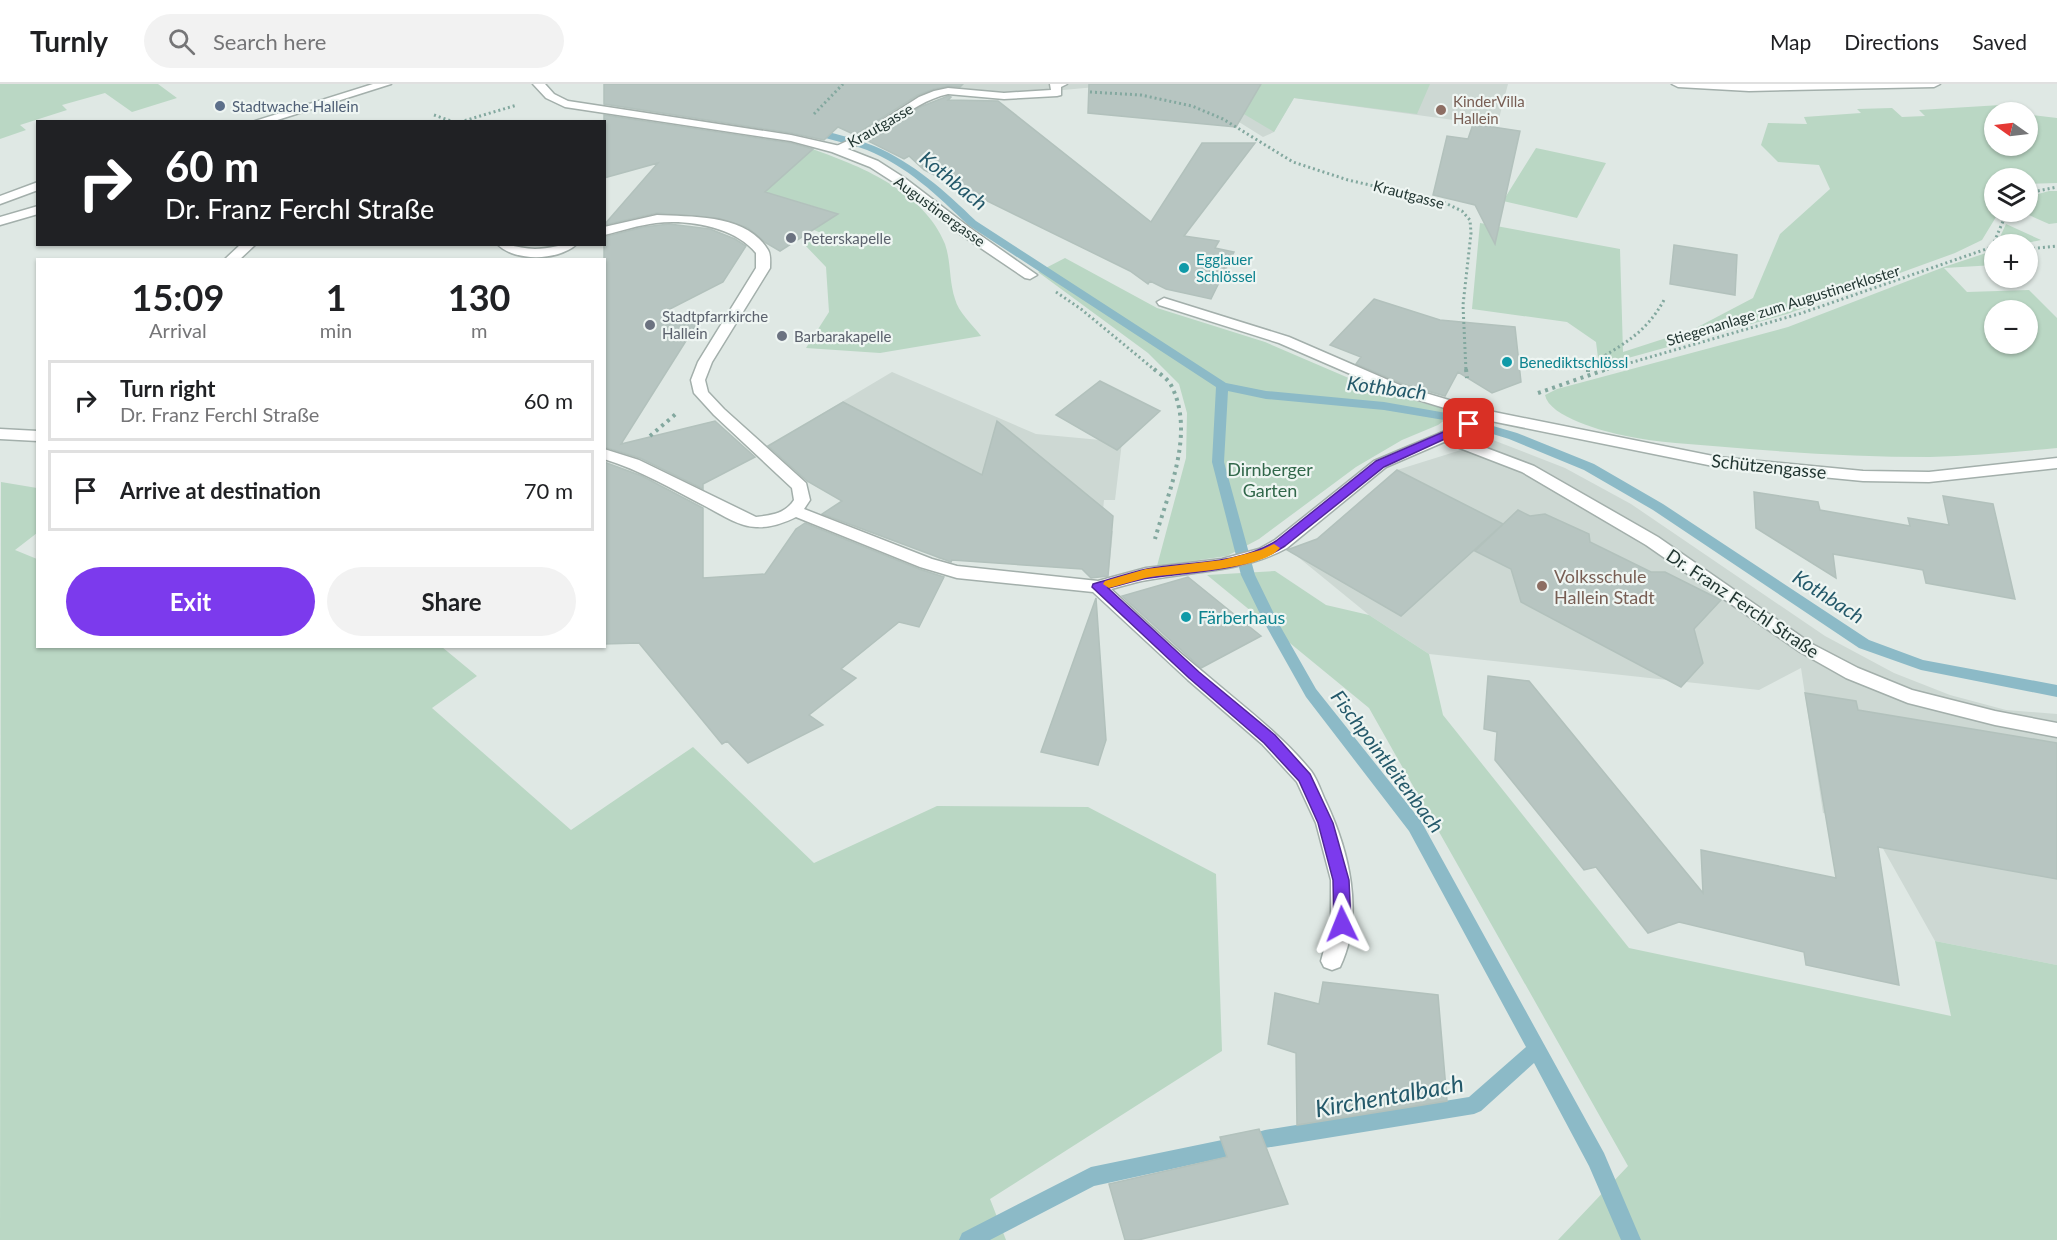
<!DOCTYPE html>
<html lang="en">
<head>
<meta charset="utf-8">
<style>
	:root { --surface:#fff; --page:#f2f2f2; --text:#202124; --muted:#757577; --line:#e0e0e0; --accent:#7c3aed }
	body { margin:0; font-family:Lato,sans-serif; background:var(--page); color:var(--text); height:100vh; display:flex; flex-direction:column; font-size:22px; white-space:nowrap }
	* { box-sizing:border-box; margin:0 }
	p { font-size:20px; color:var(--muted) }
	.icon { flex:none; width:33px; height:33px; fill:none; stroke:currentColor; stroke-width:2; stroke-linecap:round; stroke-linejoin:round }
	.map { position:relative; flex:1; overflow:hidden }
	.side { position:absolute; left:36px; top:174px; width:570px; height:390px; display:flex; flex-direction:column; background:var(--surface); border-radius:0px; box-shadow:0 2px 4px #0004 }
	.side>* { flex:none }
	.top-card { position:absolute; left:36px; top:36px; width:570px; height:126px; border-radius:0px; box-shadow:0 2px 4px #0004; background:#202124; color:#fff; overflow:hidden }
	.needle { width:39px; rotate:284deg }
	.tools { position:absolute; left:1984px; top:18px; display:grid; gap:12px }
	.tools a { display:grid; place-items:center; width:54px; height:54px; border-radius:50%; background:var(--surface); box-shadow:0 2px 4px #0004; font-size:30px }
	.pin { position:absolute; display:grid; place-items:center; width:51px; height:51px; color:#fff; margin:-26px; border-radius:12px; box-shadow:0 3px 9px #0006 }
	.me { position:absolute; width:66px; margin:-33px; rotate:358deg; stroke-linejoin:round; filter:drop-shadow(0 0 4px #0008) }
	.turn { display:flex; align-items:center; gap:21px; height:126px; padding:0 30px; font-size:27px }
	.turn .icon { width:78px; height:78px; stroke-width:2.5 }
	.turn b { display:block; font-size:42px; line-height:51px }
	.eta { display:flex; justify-content:space-evenly; align-items:center; height:102px; text-align:center }
	.eta b { font-size:36px; font-weight:700; line-height:42px }
	.action { display:flex; gap:12px; margin-top:auto; padding:12px 30px }
	.action a { flex:1; height:69px; border-radius:36px; background:var(--accent); color:#fff; font-size:24px; font-weight:700; line-height:69px; text-align:center }
	.action a+a { background:var(--page); color:var(--text) }
	ul { padding:0; list-style:none }
	li { display:flex; align-items:center; gap:18px; height:81px; margin:0 12px 9px; padding:0 18px; border:3px solid var(--line); border-radius:0px }
	li div { flex:1 }
	li b { display:block; font-size:22px }
	li em { font-style:normal }
	header { display:flex; align-items:center; gap:36px; box-sizing:border-box; height:84px; padding:0 30px; background:var(--surface); border-bottom:2px solid var(--line) }
	header strong { font-size:28px }
	nav { display:flex; gap:33px; margin-inline-start:auto; font-size:21px }
	.search { width:420px; height:54px; background:var(--page); display:flex; align-items:center; gap:15px; box-sizing:border-box; padding:0 21px; border-radius:33px; color:var(--muted); font-size:22px }
	.map>svg:first-child { display:block }
</style>
</head>
<body>
<header>
<strong>Turnly</strong>
<div class="search"><svg class="icon" aria-label="search" viewBox="0 0 24 24"><circle cx="10" cy="10" r="6"/><path d="M15 15l6 6"/></svg>Search here</div>
<nav><a>Map</a><a>Directions</a><a>Saved</a></nav>
</header>
<div class="map">
<svg width="2057" height="1156" viewBox="0 0 2057 1156">
	<rect width="100%" height="100%" fill="#dfe8e4"/>
	<path fill="#cdd8d3" d="M872 0H1508L1497 42 1294 14 1274 48 1263 53 1231 33 1096 3 1030 9 940 5 930 8 878 40 841 33Z
		M892 288 1036 350 1122 358 1115 416H1104L1101 446 1113 447 1109 487 939 475 870 434 861 440 832 424 842 417 778 380 831 346 813 335Z
		M1493 356 1565 384 1631 420 1825 552 1894 589 1950 611 2006 626 2057 630V881L1935 857 1868 738 1823 729 1801 584 1759 606 1429 570 1369 531 1298 473 1397 386Z"/>
	<path fill="#bad7c4" fill-rule="evenodd" d="M0 0H158L177 14 132 28 105 9 62 21 67 26 20 41 26 46 0 55Z
		M1149 0H1430L1417 30 1294 14 1274 48 1232 23Z
		M2017 20 2028 28H1995V62H2028V29L2032 31 2057 34V99L2028 100V94H1995V128H1999L1982 156 1955 169 1787 230 1599 282 1596 258 1567 238 1472 225 1480 139 1620 165 1623 268 1694 245 1753 214 1780 150 1830 105 1819 81 1778 78 1761 61 1768 39 1807 40 1804 33 1861 29 1857 25 1892 24 1902 33 1925 32 1919 26Z
		M809 64C859 81 924 107 945 160 951 177 949 197 955 215 958 228 973 241 981 252L880 269 806 264 829 228 826 183 803 159 821 149 814 146 833 131 819 124 765 108Z
		M1536 64 1606 79 1577 134 1503 117Z
		M2049 107H2057V139L2049 140 2022 128H2028V113Z
		M2006 140 2041 156C2027 159 2012 162 1999 155Z
		M1995 166V181L1944 184 1967 208 2029 206 2057 234V364C2015 368 1972 372 1930 373 1862 373 1793 369 1725 363 1693 360 1658 359 1626 352 1605 348 1549 333 1545 311L1557 305 1788 243 1944 183ZM1995 226H2028V260H1995Z
		M1065 174 1157 224 1265 258 1379 307 1456 328 1438 341 1402 356 1356 383 1259 455 1227 472 1157 482 1186 374 1187 329 1179 300 1148 269 1038 188Z
		M1 398 37 404V449L15 466 37 475 38 562 442 563 477 592 432 624 571 746 693 663 814 779 937 722 1088 723 1216 790 1222 967 990 1115 1006 1156H0Z
		M1275 487 1326 521 1369 531 1429 570 1443 631 1629 864 1951 932 1935 857 2057 881V1156H1558L1628 1082 1369 624 1207 491Z"/>
	<g fill="none" stroke-linecap="round" stroke-linejoin="round">
		<path fill="#8cbac7" fill-rule="evenodd" d="M811 44C832 49 855 54 874 62 914 79 945 107 976 137L1226 299 1266 307 1384 318 1452 330 1517 349 1594 380 1663 420 1869 556 1923 576 2057 601V613L1921 586 1859 564 1653 426 1584 386 1509 355 1450 337 1384 326 1266 315 1228 307 1224 378 1255 491 1279 540 1316 605 1421 737 1604 1069 1641 1156H1621L1589 1082 1534 979 1481 1027 1474 1030 1265 1064 1258 1062 1255 1055 1258 1048 1265 1046 1469 1013 1526 963 1409 747 1306 613 1265 540 1241 491 1212 378 1216 303 968 141C938 112 907 82 867 66 848 59 827 55 808 49L806 47Z
			M1222 1056 1229 1058 1232 1065 1229 1072 1222 1074 1094 1102 990 1156H959L962 1149 1091 1083Z"/>
	</g>
	<path fill="#b7c5c1" stroke="#b2c1bc" stroke-width="1.5" d="M604 0H963L960 3 948 2 934 5 918 11 855 51 838 43 824 56 791 49 604 20Z
		M1089 0H1261L1236 43 1088 29Z
		M948 12 951 13 948 16 998 17 1151 138 1202 59H1255L1184 152 1219 157 1215 164 1234 168 1211 215 1166 205 1150 197 1148 200 1130 187 924 86 909 72 904 75 868 57 920 23Z
		M604 31 791 59 813 65 765 108 838 130 780 167 766 159 748 144 718 134 657 129 604 141 658 79 604 94Z
		M1473 40 1520 47 1495 160 1475 121 1433 111 1447 52 1468 55Z
		M669 140 710 145 735 155 746 162 723 198 662 229 701 233 621 360 715 337 755 373 703 400V405L640 374 604 363V153L644 143Z
		M1674 161 1737 171 1735 211 1670 200Z
		M1374 215 1440 236 1515 243 1521 298 1492 309 1458 288 1445 312 1403 300 1356 280 1361 273 1330 261Z
		M1100 297 1160 327 1117 366 1056 331Z
		M843 318 982 391 997 337 1113 432 1108 492 1091 494 1082 485 952 476 951 478 822 430 842 417 807 397 768 362Z
		M604 378 642 392 703 424V494L765 490 796 445 805 439 919 485 944 493 919 543 899 538 841 585 856 594 809 631 823 641 748 679 727 657 722 660 639 559 604 560Z
		M1397 386 1503 440 1401 532 1287 466 1317 455Z
		M1754 408 1818 418 1820 426 1910 442 1908 434 1949 441 1943 412 1993 420 2015 515 1926 499 1923 486 1833 470 1836 494 1756 444Z
		M1518 426 1530 432 1545 430 1589 450 1590 458 1651 488H1665L1721 516 1694 545 1703 579 1681 603 1521 518 1511 485 1475 467Z
		M1188 493 1261 552 1201 584 1122 512Z
		M1096 514 1106 656 1098 681 1041 668Z
		M1488 592 1529 597 1703 809 1701 766 1836 794 1805 609 1856 617 1858 626 2057 659V795L1878 763 1899 901 1806 881 1804 868 1679 838 1648 849 1596 783 1584 786 1495 676 1497 648 1484 645Z
		M1323 898 1438 911 1447 1017 1297 1041 1296 969 1268 960 1275 909 1319 920Z
		M1259 1045 1288 1120 1138 1156H1125L1109 1100 1227 1073 1220 1053Z"/>
	<g fill="none" stroke-linecap="round" stroke-linejoin="round">
		<defs>
			<path id="lane" d="M1050 0H1067L1061 3V11L1057 12 1004 15 948 10C907 19 877 58 836 69L830 65 858 52 919 13 934 7 948 4 1004 9 1051 6Z
				M1164 214 1289 253 1402 302 1489 328 1492 331 1484 336 1392 308 1279 259 1159 221 1157 218Z
				M1444 348 1534 382 1658 453 1812 560 1858 584 1912 606 1995 627 2057 639V653L1995 641 1908 619 1846 594 1800 568 1646 461 1522 388 1439 356 1436 353 1439 350Z"/>
			<path id="street" d="M373 0H391L271 38H252Z
				M533 0H545L554 10 568 17 791 51 840 62 878 77 906 95 970 144 1037 191 1030 195 1025 194 960 150 898 101 870 83 832 68 791 57 565 23 546 14Z
				M1672 0H1940L1934 3 1749 7 1678 3Z
				M38 98V106L0 120V112Z
				M38 122V130L0 141V133Z
				M657 131C692 133 747 130 768 166 771 171 770 178 770 184L712 278 705 296 708 308 724 325 806 399 810 416 804 425 932 475 957 482 1098 497 1146 484 1222 475 1259 465 1275 456 1374 377 1450 345 1484 326 1718 373 1863 387 1929 388 2057 374V384L1929 398 1863 397 1718 383 1486 336 1460 351 1386 383 1287 464C1243 488 1195 487 1147 496 1135 498 1123 502 1111 505 1141 533 1171 562 1203 588 1240 620 1280 649 1311 687 1317 695 1321 707 1325 716 1349 766 1365 831 1340 883L1332 886 1324 883 1321 877 1331 840V796L1316 739 1297 698 1262 660 1188 596 1093 508 957 494 920 483 796 433C784 439 770 444 756 443 739 443 719 429 705 422 672 405 640 386 604 375V365L639 376 756 433C771 431 785 430 794 416L792 404 714 331 694 309 691 296 698 278 756 184V169C735 143 688 135 656 139 639 141 621 147 604 151V143Z
				M241 160H256L239 176H224Z
				M497 160C510 160 522 165 535 165 549 165 562 160 577 160 558 177 515 178 497 160Z
				M0 345 38 347V357L0 355Z"/>
		</defs>
		<use href="#lane" stroke="#a3afab" stroke-width="3"/>
		<use href="#street" stroke="#a3afab" stroke-width="3"/>
		<path stroke="#83a89f" stroke-width="3" stroke-dasharray="2 3" stroke-linecap="butt" d="M1090 8 1141 11 1192 22 1223 35 1293 78 1348 96 1443 118 1462 127 1470 136 1471 149 1463 221 1466 287
			M814 30 843 0
			M434 31 454 38
			M460 38 517 21
			M2028 109 2057 103
			M2006 130 2017 135
			M2028 165 2057 162
			M1056 208 1081 225 1156 287
			M1588 287V282C1621 261 1645 251 1664 216
			M1602 287 1802 229 1992 163 2007 128"/>
		<path stroke="#83a89f" stroke-width="4" stroke-dasharray="3 4.5" stroke-linecap="butt" d="M1154 285C1160 290 1168 295 1171 301 1196 349 1168 408 1155 455
			M1466 285 1467 294
			M1588 285V292
			M1538 309 1607 285
			M650 352 677 329"/>
		<use href="#lane" fill="#fff" fill-rule="evenodd"/>
		<use href="#street" fill="#fff" fill-rule="evenodd"/>
	</g>
	<path fill="#7c3aed" stroke="#51269a" stroke-width="1.5" d="M1469 337 1473 338V342L1384 383 1285 462C1245 488 1195 487 1149 494 1135 496 1121 501 1108 504L1199 588 1275 651 1310 690 1333 739 1349 796 1351 840 1348 844 1342 846 1337 844 1334 840 1333 796 1318 739 1299 697 1264 659 1189 594 1092 503 1093 500C1111 495 1129 489 1147 485 1191 477 1237 481 1276 457L1376 377Z"/>
	<path fill="#f59e0b" d="M1274 460 1280 464C1261 487 1176 488 1145 494 1133 497 1121 501 1109 504L1103 500 1105 497 1146 485 1222 476 1261 466Z"/>
	<circle fill="#5c6f8a" stroke="#eef5f2" stroke-width="2" cx="220" cy="22" r="6"/>
	<g fill="#8d6e63" stroke="#eef5f2" stroke-width="2">
		<circle cx="1441" cy="26" r="6"/>
		<circle cx="1542" cy="502" r="6"/>
	</g>
	<g fill="#6b7280" stroke="#eef5f2" stroke-width="2">
		<circle cx="791" cy="154" r="6"/>
		<circle cx="650" cy="241" r="6"/>
		<circle cx="782" cy="252" r="6"/>
	</g>
	<g fill="#0f9aa8" stroke="#eef5f2" stroke-width="2">
		<circle cx="1184" cy="184" r="6"/>
		<circle cx="1507" cy="278" r="6"/>
		<circle cx="1186" cy="533" r="6"/>
	</g>
	<g text-anchor="middle" dominant-baseline="central" stroke-width="4.5" stroke-linejoin="round" paint-order="stroke">
		<g font-size="15" fill="#785e54" stroke="#eef5f2" text-anchor="start">
			<text x="1453" y="17">KinderVilla<tspan x="1453" dy="17">Hallein</tspan></text>
		</g>
		<g font-size="15" fill="#4e5e75" stroke="#eef5f2" text-anchor="start">
			<text x="232" y="22">Stadtwache Hallein</text>
		</g>
		<g font-size="15" fill="#223632" stroke="#eef5f2">
			<text transform="translate(880 41) rotate(-30)">Krautgasse</text>
			<text transform="translate(1409 110) rotate(15)">Krautgasse</text>
			<text transform="translate(940 127) rotate(36)">Augustinergasse</text>
			<text transform="translate(1783 221) rotate(-17)">Stiegenanlage zum Augustinerkloster</text>
		</g>
		<g font-size="15" fill="#5b616d" stroke="#eef5f2" text-anchor="start">
			<text x="803" y="154">Peterskapelle</text>
			<text x="662" y="232">Stadtpfarrkirche<tspan x="662" dy="17">Hallein</tspan></text>
			<text x="794" y="252">Barbarakapelle</text>
		</g>
		<g font-size="15" fill="#0d838f" stroke="#eef5f2" text-anchor="start">
			<text x="1196" y="175">Egglauer<tspan x="1196" dy="17">Schlössel</tspan></text>
			<text x="1519" y="278">Benediktschlössl</text>
		</g>
		<g font-size="18" fill="#223632" stroke="#eef5f2">
			<text transform="translate(1769 382) rotate(6)">Schützengasse</text>
			<text transform="translate(1743 519) rotate(34)">Dr. Franz Ferchl Straße</text>
		</g>
		<g font-size="18" fill="#31674a" stroke="#eef5f2">
			<text x="1270" y="385">Dirnberger<tspan x="1270" dy="21">Garten</tspan></text>
		</g>
		<g font-size="18" fill="#785e54" stroke="#eef5f2" text-anchor="start">
			<text x="1554" y="492">Volksschule<tspan x="1554" dy="21">Hallein Stadt</tspan></text>
		</g>
		<g font-size="18" fill="#0d838f" stroke="#eef5f2" text-anchor="start">
			<text x="1198" y="533">Färberhaus</text>
		</g>
		<g font-size="20" font-style="italic" fill="#24596a" stroke="#eef5f2">
			<text transform="translate(954 96) rotate(39)">Kothbach</text>
			<text transform="translate(1387 303) rotate(7)">Kothbach</text>
			<text transform="translate(1829 512) rotate(33)">Kothbach</text>
			<text transform="translate(1388 677) rotate(53)">Fischpointleitenbach</text>
		</g>
		<g font-size="24" font-style="italic" fill="#24596a" stroke="#eef5f2">
			<text transform="translate(1389 1011) rotate(-10)">Kirchentalbach</text>
		</g>
	</g>
</svg>
<div class="tools">
<a><svg class="needle" viewBox="-14 -14 28 28"><path d="M0-13l5 13h-10z" fill="#e53935"/><path d="M0 13l5-13h-10z" fill="#757577"/></svg></a>
<a><svg class="icon" aria-label="layers" viewBox="0 0 24 24"><path d="M12 4l9 5-9 5-9-5zM3 14l9 5 9-5"/></svg></a>
<a>+</a>
<a>−</a>
</div>
<div class="pin" style="left:1469px;top:340px;background:#d93025"><svg class="icon" aria-label="arrive" viewBox="0 0 24 24"><path d="M6 21V4h12l-3 4 3 4H6"/></svg></div>
<svg class="me" style="left:1342px;top:840px" viewBox="-20 -20 40 40"><path d="M0-17L14 15 0 8-14 15z" fill="#7c3aed" stroke="#fff" stroke-width="4"/></svg>
<div class="top-card">
<div class="turn"><svg class="icon" aria-label="right" viewBox="0 0 24 24"><path d="M7 20v-9h11M14 6l5 5-5 5"/></svg><div><b>60 m</b>Dr. Franz Ferchl Straße</div></div>
</div>
<section class="side">
<div class="eta">
<div><b>15:09</b><p>Arrival</p></div>
<div><b>1</b><p>min</p></div>
<div><b>130</b><p>m</p></div>
</div>
<ul>
<li><svg class="icon" aria-label="right" viewBox="0 0 24 24"><path d="M7 20v-9h11M14 6l5 5-5 5"/></svg><div><b>Turn right</b><p>Dr. Franz Ferchl Straße</p></div><em>60 m</em></li>
<li><svg class="icon" aria-label="arrive" viewBox="0 0 24 24"><path d="M6 21V4h12l-3 4 3 4H6"/></svg><div><b>Arrive at destination</b></div><em>70 m</em></li>
</ul>
<div class="action"><a>Exit</a><a>Share</a></div>
</section>
</div>
</body>
</html>
